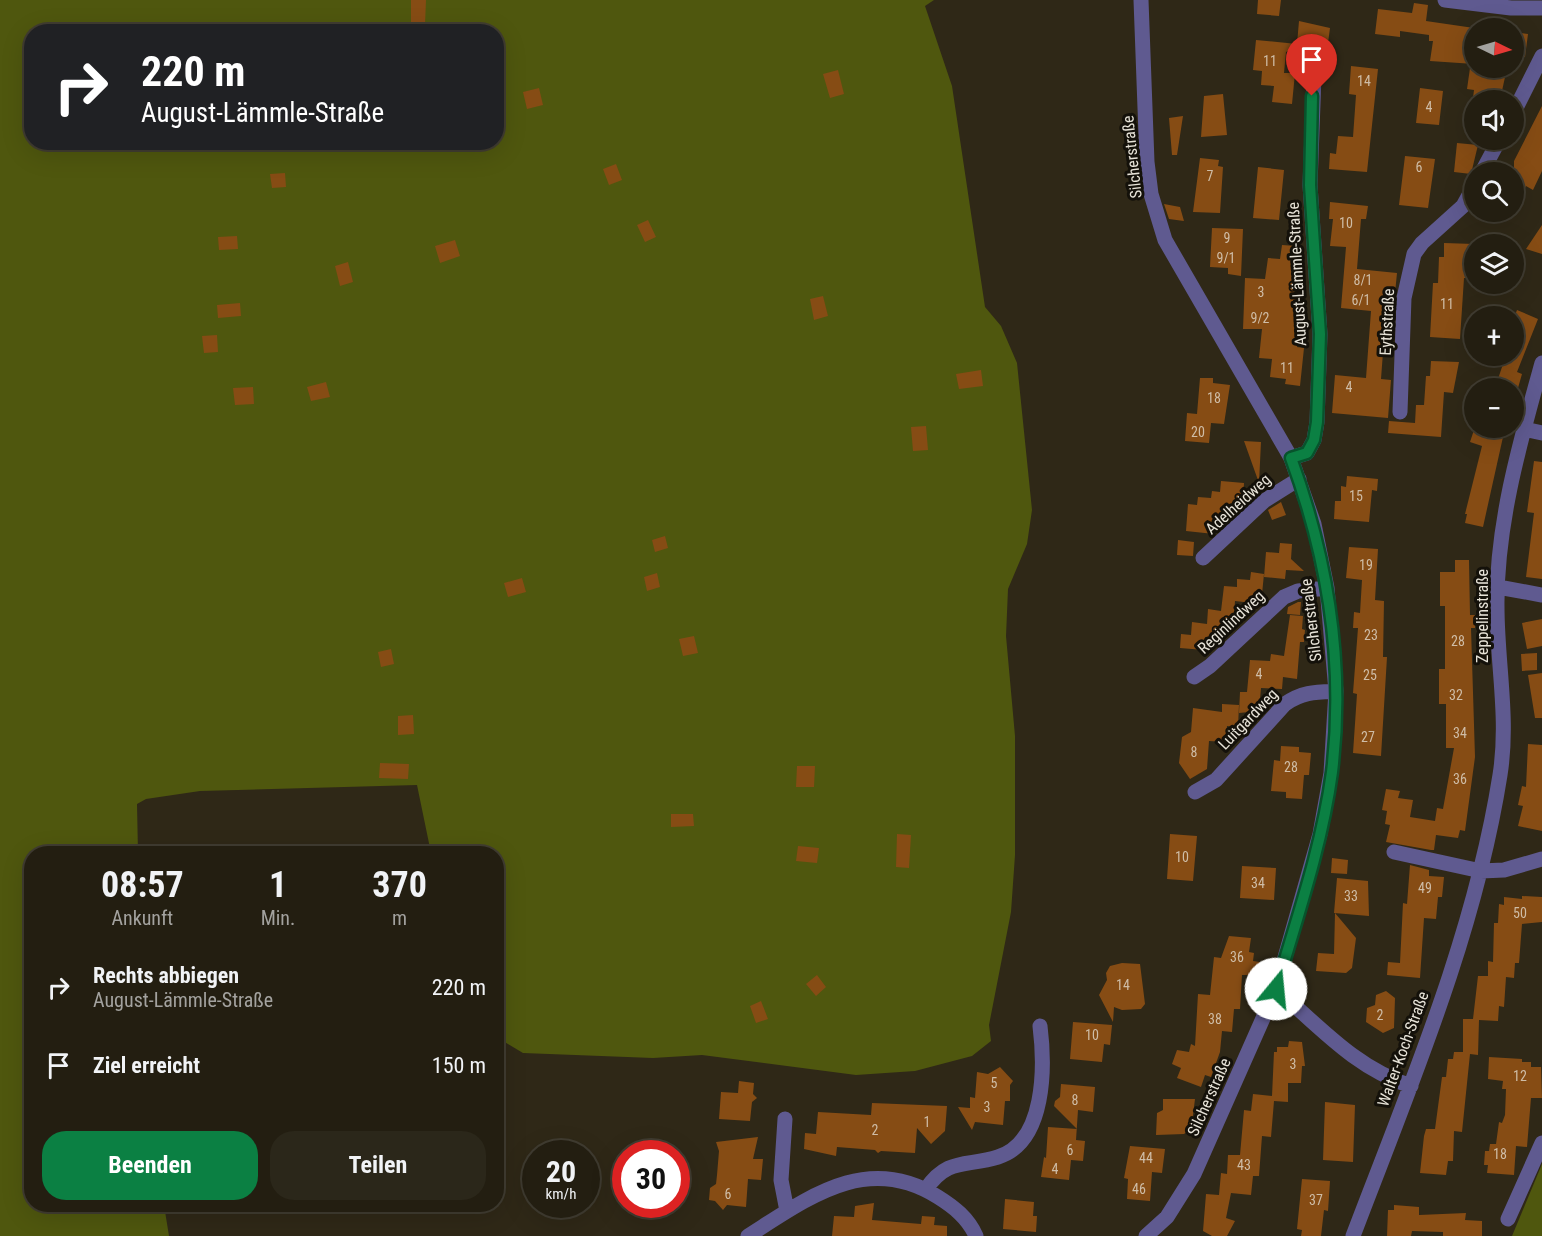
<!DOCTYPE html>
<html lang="de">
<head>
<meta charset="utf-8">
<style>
	:root { --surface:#231e11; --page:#2b271a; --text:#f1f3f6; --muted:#a3a29f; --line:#403c31; --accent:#0b8043 }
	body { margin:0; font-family:"Roboto Condensed",sans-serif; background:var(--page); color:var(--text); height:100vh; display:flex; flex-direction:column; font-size:22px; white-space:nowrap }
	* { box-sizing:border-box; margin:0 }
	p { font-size:20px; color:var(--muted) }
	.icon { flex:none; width:33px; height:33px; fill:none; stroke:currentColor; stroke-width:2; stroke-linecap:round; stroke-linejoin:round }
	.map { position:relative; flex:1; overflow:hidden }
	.details { position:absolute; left:24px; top:846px; width:480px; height:366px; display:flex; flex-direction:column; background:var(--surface); border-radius:24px; box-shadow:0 6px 24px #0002,0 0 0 2px var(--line) }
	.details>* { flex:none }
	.banner { position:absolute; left:24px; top:24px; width:480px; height:126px; border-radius:24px; box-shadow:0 6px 24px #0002,0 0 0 2px var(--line); background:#202124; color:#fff; overflow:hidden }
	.needle { width:39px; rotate:95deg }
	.tools { position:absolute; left:1464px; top:18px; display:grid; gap:12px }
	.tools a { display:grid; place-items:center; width:60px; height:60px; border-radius:50%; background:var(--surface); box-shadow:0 6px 24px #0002,0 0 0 2px var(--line); font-size:30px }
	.speed { position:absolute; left:522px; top:1140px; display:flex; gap:12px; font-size:30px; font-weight:700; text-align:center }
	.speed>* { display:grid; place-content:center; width:78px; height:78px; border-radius:50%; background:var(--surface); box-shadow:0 6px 24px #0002,0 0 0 2px var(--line); line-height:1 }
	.speed small { font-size:15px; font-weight:400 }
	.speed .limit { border:9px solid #d22; background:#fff; color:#111 }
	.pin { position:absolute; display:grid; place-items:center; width:51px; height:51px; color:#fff; margin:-62px -26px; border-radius:50% 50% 50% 0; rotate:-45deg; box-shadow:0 0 6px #0007 }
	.pin .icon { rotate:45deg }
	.me { position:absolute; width:66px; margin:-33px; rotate:17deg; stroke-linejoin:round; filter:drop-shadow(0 0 4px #0008) }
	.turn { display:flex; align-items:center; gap:21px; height:126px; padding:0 18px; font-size:27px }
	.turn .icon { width:78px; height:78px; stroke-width:2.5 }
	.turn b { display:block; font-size:42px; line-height:51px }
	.eta { display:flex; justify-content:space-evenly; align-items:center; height:102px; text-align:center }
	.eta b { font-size:36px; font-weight:700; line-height:42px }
	.cta { display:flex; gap:12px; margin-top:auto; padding:12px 18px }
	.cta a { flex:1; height:69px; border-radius:24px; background:var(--accent); color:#fff; font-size:24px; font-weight:700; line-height:69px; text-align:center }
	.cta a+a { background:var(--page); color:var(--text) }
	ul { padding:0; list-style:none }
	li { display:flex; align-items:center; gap:18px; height:78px; padding:0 18px }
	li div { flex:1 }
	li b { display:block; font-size:22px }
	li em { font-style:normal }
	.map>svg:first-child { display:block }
</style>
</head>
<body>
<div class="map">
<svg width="1542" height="1236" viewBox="0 0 1542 1236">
	<rect width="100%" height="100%" fill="#2f2817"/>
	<path fill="#4f570e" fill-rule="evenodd" d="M0 0H934L925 6 952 86 985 307 1001 326 1017 363 1032 510 1027 544 1008 589 1006 636 1015 736V855L1011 912 989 1025 991 1041 972 1056 915 1071 856 1075 702 1055 653 1058 523 1053 503 1041 497 1033 496 854 431 853 417 785 200 791 146 799 137 804 138 853 32 854V1204L164 1205 169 1236H0ZM32 32H496V142H32Z
		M1542 1164V1236H1512Z"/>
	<path fill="#864c14" d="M411 0H426L425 25 411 24Z
		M1258 0H1281L1279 16 1257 14Z
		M1414 3 1428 5 1426 21 1474 28V64L1430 61 1433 41H1429V35L1400 31V37L1375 34 1378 9 1412 13Z
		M1299 21 1330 28 1328 43 1307 41 1286 52 1284 73H1295L1292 104 1272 102 1274 86 1261 85 1262 71 1253 70 1256 40 1297 44Z
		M1514 32 1528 34 1525 57 1514 55Z
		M1351 66 1378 69 1367 172 1329 169 1330 153 1336 154 1338 136 1353 137 1356 95 1349 94Z
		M1470 68H1507L1500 100 1473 98 1474 90 1467 89Z
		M838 70 844 94 830 98 823 74Z
		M539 88 543 105 527 109 523 92Z
		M1420 88 1443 91 1439 125 1416 123Z
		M1223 94 1227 135 1201 137 1204 96Z
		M1542 106V171L1533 190 1526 186 1514 210V161Z
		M1183 116 1177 155H1172L1169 118Z
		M1457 143 1478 145 1471 174 1454 172Z
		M1405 156 1435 159 1428 208 1399 205Z
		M1200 158 1219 160 1218 166 1223 167 1220 213 1193 212Z
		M616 164 622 180 609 185 603 169Z
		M1258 167 1284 170 1279 220 1253 218Z
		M285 173 286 187 272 188 270 174Z
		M1330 202 1368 206 1366 219H1361L1357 269 1397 273 1393 313 1386 312 1381 379 1391 380 1388 418 1332 413 1335 375 1366 378 1371 311 1341 308 1346 247 1330 246 1333 219H1329Z
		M1164 204 1180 207 1184 221 1169 219Z
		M648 220 656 237 645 242 637 225Z
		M1542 225V254L1526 249Z
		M1212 228 1243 229 1241 276 1228 274V268L1210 267Z
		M237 236 238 249 219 250 218 237Z
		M455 240 460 256 440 263 435 246Z
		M1444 243 1474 244V278H1464L1460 339 1430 337 1433 283H1438L1439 257H1444Z
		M1282 245 1296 246 1294 261 1298 262 1294 294 1300 295 1298 317H1301L1297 347 1304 348 1300 386 1285 384 1286 379 1270 377 1272 359 1259 358 1262 329H1243L1245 278 1265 279 1268 258 1280 259Z
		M348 262 353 282 340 286 335 266Z
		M823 296 828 316 814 320 810 299Z
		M240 303 241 316 218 318 217 305Z
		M1517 310 1538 319 1517 372 1522 374 1518 388H1495L1503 364H1505L1506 356H1514V318Z
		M217 335 218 352 204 353 202 336Z
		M1431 361 1459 362 1453 393 1444 392 1441 437 1388 433 1389 421 1415 423 1416 405H1424L1426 376H1430Z
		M981 370 983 386 959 389 956 374Z
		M1200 378H1213V383L1230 385 1224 424 1211 423 1209 443 1185 441 1187 413 1197 414Z
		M326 382 330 397 311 401 307 387Z
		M253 387 254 404 235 405 233 388Z
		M926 426 928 450 913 451 911 427Z
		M1479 428H1505L1483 527 1465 523 1467 514H1465L1482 446 1470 442 1474 430 1478 431Z
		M1244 441 1261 442 1259 483Z
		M1534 461 1542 462V579L1526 577 1534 513 1527 512Z
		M1347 476 1378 479 1377 491 1372 490 1369 522 1334 519 1335 501H1341V486L1346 487Z
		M1221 481 1244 483 1243 504H1232L1231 516 1216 515 1214 534 1186 531 1188 504 1197 505 1198 497 1211 498 1212 491 1220 492Z
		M1281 502 1286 515 1272 520 1268 510Z
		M665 536 668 548 655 552 652 540Z
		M1178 540 1194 542 1193 556 1177 555Z
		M1280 543 1292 544 1291 559 1304 571 1286 570 1285 579 1264 577 1266 552 1279 553Z
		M1349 547 1378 549 1375 600 1384 601 1383 657H1387L1381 756 1353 753 1357 694 1353 693 1358 628H1353L1354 612 1360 613 1362 580 1346 578Z
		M1455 560H1469L1470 615H1475V628H1471L1475 757 1465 831 1460 830 1458 838 1436 835 1434 850H1431L1386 842 1390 825 1385 824 1387 811 1382 810 1386 789 1400 791 1398 798 1413 800 1410 817 1435 821 1437 808 1443 809 1454 748H1446V704H1439V669H1445V606H1440V572H1455Z
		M1251 572 1264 574 1261 604 1235 601 1233 627H1227L1226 635 1220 634 1219 639 1205 637 1204 650 1180 648 1181 634 1191 635 1192 622 1207 624 1208 609 1221 611 1224 586 1237 587V579L1250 580Z
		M657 573 660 587 647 591 644 577Z
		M522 578 526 592 508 597 504 583Z
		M1298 602H1301L1300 615 1287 614 1288 607Z
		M1290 615 1303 616 1302 629 1305 630 1304 642H1300L1297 679 1283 677 1282 689 1261 688 1259 711 1239 713 1240 692H1247L1250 660 1270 661 1271 654 1284 656Z
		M1542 619V646L1527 649 1522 623Z
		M694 636 698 653 683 656 679 639Z
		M391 649 394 664 381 667 378 652Z
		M1537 653V670L1522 671 1521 654Z
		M1542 673V718H1535L1528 675Z
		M1222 704 1239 705 1238 727 1227 726 1226 742 1209 741 1207 769 1190 779 1179 763 1182 737 1191 732 1193 708 1222 712Z
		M413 715 414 734 398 735V716Z
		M1528 744 1542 745V831L1518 826 1523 806 1518 805 1522 786 1526 787Z
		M1281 746 1299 747V752L1311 753 1309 775H1304L1302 799 1286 798V792L1271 791 1274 760 1280 761Z
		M380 763 409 764 408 779 379 778Z
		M797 766H815L814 787H796Z
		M671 814H693L694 826 671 827Z
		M897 834 911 835 909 868 896 867Z
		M1170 834 1197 836 1193 881 1167 879Z
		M798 846 819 848 817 863 796 861Z
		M1332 858 1348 860 1347 874 1331 873Z
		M1410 865 1429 870V876L1444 877 1442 897H1438L1436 919 1424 918 1420 978 1387 975 1388 962 1400 963 1403 903 1407 904Z
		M1242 866 1276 868 1274 900 1240 898Z
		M1337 878 1368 881 1369 916 1334 913Z
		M1522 896 1542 897V922L1522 924 1519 963H1515L1514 978 1506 977 1504 1007 1499 1006 1498 1021 1479 1020 1478 1055 1470 1054 1462 1132 1454 1131 1453 1161H1448L1446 1175 1420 1173 1424 1136 1426 1129H1435L1442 1077H1446L1448 1059H1453L1454 1052H1463V1019H1476H1473L1478 976H1488V961L1493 962 1494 923H1498L1499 904 1504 905V897L1522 899Z
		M1335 913 1356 938 1352 968 1346 973 1316 971 1318 953 1334 954Z
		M1229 936 1251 938 1249 952 1254 953 1253 961 1260 962 1259 975H1242L1240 1009H1234L1232 1032 1222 1031 1220 1052 1211 1077 1205 1075 1201 1087 1177 1078 1181 1068 1172 1064 1177 1050 1189 1052 1191 1044 1195 1046 1198 994 1210 995 1214 957 1221 958Z
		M1122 963 1140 964 1145 1004 1141 1009 1122 1010 1114 1007 1113 1022 1099 995 1107 980 1106 973 1110 966Z
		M817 975 826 987 816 996 806 984Z
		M1386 991 1395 998 1394 1028 1383 1033 1366 1022 1367 1008 1375 1005 1376 995Z
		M761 1001 768 1019 756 1023 750 1006Z
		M1073 1022 1112 1025 1110 1045 1104 1044 1102 1062 1070 1059Z
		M1289 1041 1302 1042 1305 1066H1302L1301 1083H1288V1102L1274 1101 1271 1137 1262 1136 1259 1176H1253L1251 1195 1231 1193 1226 1218 1235 1221 1227 1236H1212L1203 1231 1206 1194 1219 1195 1221 1173 1227 1174 1228 1155H1240L1244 1110 1251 1111 1253 1094 1272 1096 1274 1052H1277V1047H1288Z
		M1489 1057 1522 1059V1062H1531V1067H1541L1542 1098H1531L1527 1147 1516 1146 1514 1175 1487 1173 1488 1165H1484L1485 1151H1489L1490 1144H1496L1499 1122 1502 1123 1505 1115 1506 1089H1502L1503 1081 1488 1079Z
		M1000 1067 1013 1081 1010 1085V1101H1005L1003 1125 975 1122 972 1130 958 1107 970 1108V1097L975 1098 977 1072 988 1074Z
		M739 1081 754 1083 753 1094 757 1098 752 1102 750 1121 719 1119 721 1092 738 1093Z
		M1061 1084 1095 1087 1093 1112 1078 1110 1076 1140 1085 1141 1083 1161 1071 1160 1069 1180 1041 1177 1044 1157 1046 1158 1048 1127 1077 1129 1054 1106 1055 1101 1060 1097Z
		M1163 1099H1195L1192 1123 1188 1124 1189 1130 1184 1134 1156 1135 1157 1113 1163 1110Z
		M1325 1102 1355 1105 1353 1162 1323 1160Z
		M872 1103 947 1106 945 1131 931 1144 917 1128 915 1153 881 1151 878 1153 875 1150 837 1147 836 1156 804 1149 805 1133 816 1134 818 1112 871 1115Z
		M758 1137 753 1159H763L761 1180 748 1179 746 1207 727 1205 723 1210 715 1201 709 1200 710 1188 716 1184 717 1175 719 1151 716 1142Z
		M1130 1146 1165 1149 1162 1173 1152 1172 1150 1201 1127 1199 1128 1179 1124 1178Z
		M1302 1179 1330 1181 1328 1211 1324 1210 1321 1236H1301L1302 1230 1297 1229Z
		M1005 1199 1034 1202 1033 1216H1037L1036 1232 1003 1229Z
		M874 1203 872 1220 921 1224 922 1216 935 1217 934 1225 947 1226V1236H832L834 1216 854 1217 855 1206Z
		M1394 1205 1419 1207V1215L1466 1213 1465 1220 1482 1221V1236H1443V1232L1412 1231 1411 1236H1387L1388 1210H1394Z"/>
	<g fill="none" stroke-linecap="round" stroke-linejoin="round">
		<path stroke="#5f5a90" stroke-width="15" d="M1141 0 1147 162 1151 194 1165 240 1291 458 1314 524 1327 588 1336 691 1331 773 1320 834 1276 989 1194 1174 1167 1217 1146 1236
			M1445 0 1511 8H1542
			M1514 112 1542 56
			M1482 172 1499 140
			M1400 412 1404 298 1414 254 1422 243 1463 206 1474 186
			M1524 429 1542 433
			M1291 458 1307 453 1314 440 1317 422 1320 334 1310 185 1314 76
			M1203 558 1264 501 1299 479
			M1498 587 1542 595
			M1194 677 1210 666 1284 597 1298 591 1327 588
			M1195 792 1216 780 1285 704C1302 692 1316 692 1336 691
			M1394 852 1481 871 1504 870 1542 859
			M1276 989C1319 1026 1355 1068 1411 1086
			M785 1119 781 1180 787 1211
			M926 1189C948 1157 966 1167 998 1157 1046 1142 1045 1066 1040 1026
			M1508 1219 1542 1143
			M748 1236C808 1198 867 1152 938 1197 954 1207 968 1218 976 1236
			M1353 1236C1410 1086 1475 934 1500 775 1509 719 1497 663 1497 607 1496 525 1520 442 1542 363"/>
	</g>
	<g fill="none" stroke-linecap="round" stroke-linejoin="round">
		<defs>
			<path id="route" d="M1276 989C1297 918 1322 846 1332 772 1345 665 1328 559 1291 458L1307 453 1314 440 1317 422 1320 334 1310 185 1312 96"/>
		</defs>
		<use href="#route" stroke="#07532c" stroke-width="15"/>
		<use href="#route" stroke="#0b8043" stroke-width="10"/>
	</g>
	<g text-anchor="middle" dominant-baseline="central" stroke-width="6" stroke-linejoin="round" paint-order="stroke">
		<g font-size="14" fill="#cfbda7">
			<text x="1270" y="61">11</text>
			<text x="1364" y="81">14</text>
			<text x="1429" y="107">4</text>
			<text x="1419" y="167">6</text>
			<text x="1210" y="176">7</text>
			<text x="1346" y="223">10</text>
			<text x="1227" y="238">9</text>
			<text x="1226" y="258">9/1</text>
			<text x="1363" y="280">8/1</text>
			<text x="1261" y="292">3</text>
			<text x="1361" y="300">6/1</text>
			<text x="1447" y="304">11</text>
			<text x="1260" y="318">9/2</text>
			<text x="1287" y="368">11</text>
			<text x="1349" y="387">4</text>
			<text x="1214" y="398">18</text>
			<text x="1198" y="432">20</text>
			<text x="1356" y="496">15</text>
			<text x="1366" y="565">19</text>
			<text x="1371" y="635">23</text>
			<text x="1458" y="641">28</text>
			<text x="1259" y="674">4</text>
			<text x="1370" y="675">25</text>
			<text x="1456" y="695">32</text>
			<text x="1460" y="733">34</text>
			<text x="1368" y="737">27</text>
			<text x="1194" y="752">8</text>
			<text x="1291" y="767">28</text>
			<text x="1460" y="779">36</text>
			<text x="1182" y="857">10</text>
			<text x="1258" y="883">34</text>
			<text x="1425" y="888">49</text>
			<text x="1351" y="896">33</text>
			<text x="1520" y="913">50</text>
			<text x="1237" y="957">36</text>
			<text x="1123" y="985">14</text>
			<text x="1380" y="1015">2</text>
			<text x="1215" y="1019">38</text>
			<text x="1092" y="1035">10</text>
			<text x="1293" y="1064">3</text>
			<text x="1520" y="1076">12</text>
			<text x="994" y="1083">5</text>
			<text x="1075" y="1100">8</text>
			<text x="987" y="1107">3</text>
			<text x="927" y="1122">1</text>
			<text x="875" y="1130">2</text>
			<text x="1070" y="1150">6</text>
			<text x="1500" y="1154">18</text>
			<text x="1146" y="1158">44</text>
			<text x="1244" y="1165">43</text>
			<text x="1055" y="1169">4</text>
			<text x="1139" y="1189">46</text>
			<text x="728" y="1194">6</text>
			<text x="1316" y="1200">37</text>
		</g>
		<g font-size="16" fill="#e7e3d8" stroke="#14110a">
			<text transform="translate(1132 157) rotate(-96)">Silcherstraße</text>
			<text transform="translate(1297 274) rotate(-93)">August-Lämmle-Straße</text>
			<text transform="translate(1387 322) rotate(-87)">Eythstraße</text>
			<text transform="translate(1238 504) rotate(-42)">Adelheidweg</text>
			<text transform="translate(1482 616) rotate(-90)">Zeppelinstraße</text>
			<text transform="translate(1311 620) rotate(-97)">Silcherstraße</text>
			<text transform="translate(1231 622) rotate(-43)">Reginlindweg</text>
			<text transform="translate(1248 719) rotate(-46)">Luitgardweg</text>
			<text transform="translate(1403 1049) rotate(-70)">Walter-Koch-Straße</text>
			<text transform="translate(1209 1097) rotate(-66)">Silcherstraße</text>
		</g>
	</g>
</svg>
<div class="tools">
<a><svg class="needle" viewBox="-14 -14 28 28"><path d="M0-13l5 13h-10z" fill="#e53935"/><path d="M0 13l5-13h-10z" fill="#a3a29f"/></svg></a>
<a><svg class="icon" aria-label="sound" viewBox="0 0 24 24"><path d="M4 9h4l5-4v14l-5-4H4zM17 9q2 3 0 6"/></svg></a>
<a><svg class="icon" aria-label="search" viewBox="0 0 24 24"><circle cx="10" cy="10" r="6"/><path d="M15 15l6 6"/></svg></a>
<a><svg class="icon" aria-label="layers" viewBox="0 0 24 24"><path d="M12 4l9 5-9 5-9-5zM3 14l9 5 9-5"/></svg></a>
<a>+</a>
<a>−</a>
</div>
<div class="speed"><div>20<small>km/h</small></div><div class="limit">30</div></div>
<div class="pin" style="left:1312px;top:96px;background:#d93025"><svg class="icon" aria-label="arrive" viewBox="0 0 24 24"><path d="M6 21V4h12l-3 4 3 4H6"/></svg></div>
<svg class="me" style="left:1276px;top:989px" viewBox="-20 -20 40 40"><circle r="19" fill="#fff"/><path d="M0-13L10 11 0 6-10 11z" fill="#0b8043"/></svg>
<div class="banner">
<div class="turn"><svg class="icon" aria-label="right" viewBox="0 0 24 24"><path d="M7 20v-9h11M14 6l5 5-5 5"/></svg><div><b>220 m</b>August-Lämmle-Straße</div></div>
</div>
<section class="details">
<div class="eta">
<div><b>08:57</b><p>Ankunft</p></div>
<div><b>1</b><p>Min.</p></div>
<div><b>370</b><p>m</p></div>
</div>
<ul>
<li><svg class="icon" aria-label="right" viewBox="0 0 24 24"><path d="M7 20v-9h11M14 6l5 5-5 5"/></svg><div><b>Rechts abbiegen</b><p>August-Lämmle-Straße</p></div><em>220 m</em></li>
<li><svg class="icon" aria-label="arrive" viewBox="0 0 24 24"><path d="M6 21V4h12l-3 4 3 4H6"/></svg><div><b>Ziel erreicht</b></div><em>150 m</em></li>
</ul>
<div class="cta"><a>Beenden</a><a>Teilen</a></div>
</section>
</div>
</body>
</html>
